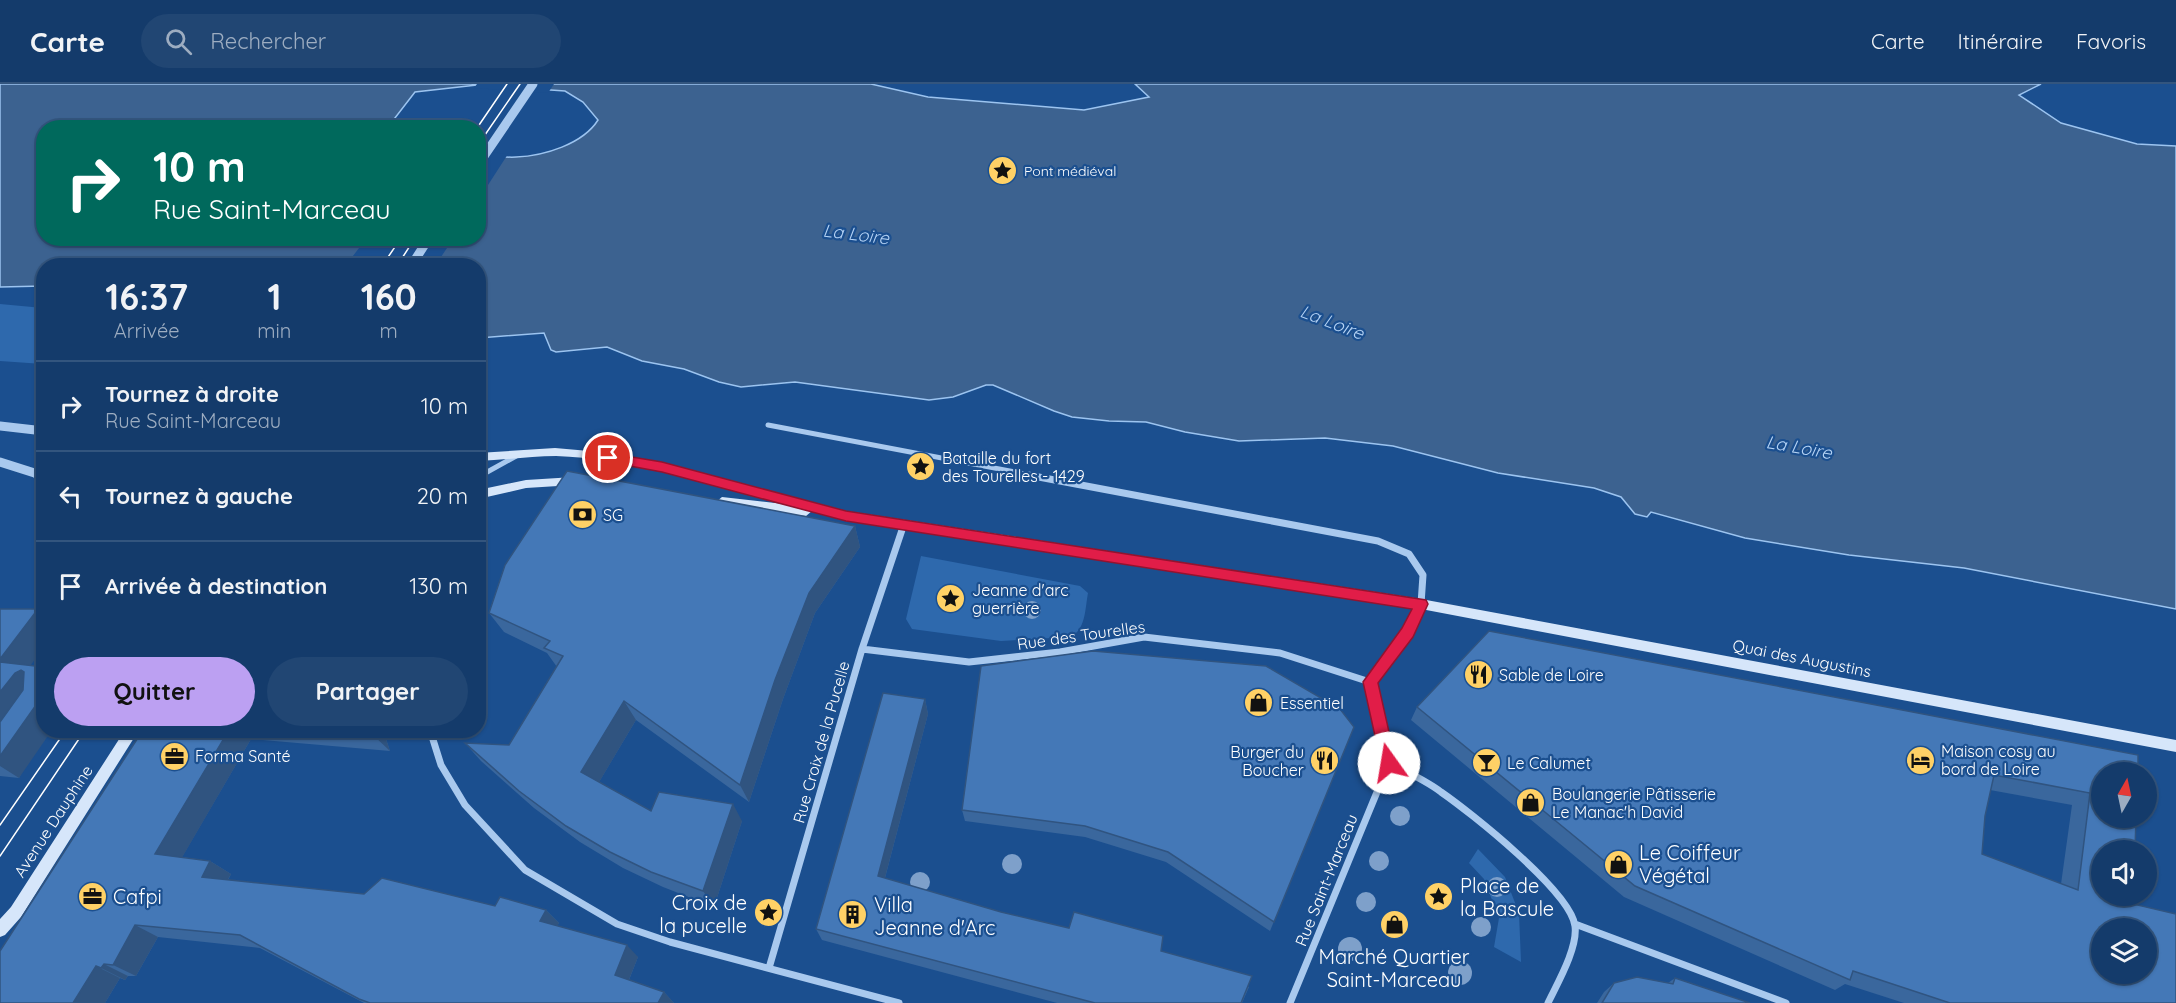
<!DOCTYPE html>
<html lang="fr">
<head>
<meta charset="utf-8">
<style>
	:root { --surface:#143b6b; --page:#214673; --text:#f1f3f6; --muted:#9dadc1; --line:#33557e; --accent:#bca0f2 }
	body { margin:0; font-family:Quicksand,sans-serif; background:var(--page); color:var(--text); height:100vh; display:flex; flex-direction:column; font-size:22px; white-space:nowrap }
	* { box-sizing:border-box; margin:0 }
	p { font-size:20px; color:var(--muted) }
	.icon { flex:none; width:33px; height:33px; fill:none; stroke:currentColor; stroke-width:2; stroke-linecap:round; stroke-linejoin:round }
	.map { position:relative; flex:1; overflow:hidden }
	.sheet { position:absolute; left:36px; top:174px; width:450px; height:480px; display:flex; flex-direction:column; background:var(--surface); border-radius:24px; box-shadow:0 2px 4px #0004,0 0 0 2px var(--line) }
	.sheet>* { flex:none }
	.banner { position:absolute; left:36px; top:36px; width:450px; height:126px; border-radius:24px; box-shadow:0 2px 4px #0004,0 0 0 2px var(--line); background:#00695c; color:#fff; overflow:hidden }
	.needle { width:39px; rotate:9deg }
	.controls { position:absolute; left:2091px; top:678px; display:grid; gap:12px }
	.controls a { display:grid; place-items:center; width:66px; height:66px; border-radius:50%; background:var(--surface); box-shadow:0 2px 4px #0004,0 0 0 2px var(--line); font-size:30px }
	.pin { position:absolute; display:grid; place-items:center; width:51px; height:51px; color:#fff; margin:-26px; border:3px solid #fff; border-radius:50%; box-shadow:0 2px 6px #0007 }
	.me { position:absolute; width:66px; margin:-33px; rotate:347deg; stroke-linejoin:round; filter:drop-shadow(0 0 4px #0008) }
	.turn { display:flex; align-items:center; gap:21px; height:126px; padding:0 18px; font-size:27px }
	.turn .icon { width:78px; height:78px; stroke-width:2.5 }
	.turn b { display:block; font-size:42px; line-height:51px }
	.eta { display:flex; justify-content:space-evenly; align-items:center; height:102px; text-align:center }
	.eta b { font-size:36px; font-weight:700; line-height:42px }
	.primary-button { display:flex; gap:12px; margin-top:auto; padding:12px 18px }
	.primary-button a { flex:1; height:69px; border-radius:36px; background:var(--accent); color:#111; font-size:24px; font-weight:700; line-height:69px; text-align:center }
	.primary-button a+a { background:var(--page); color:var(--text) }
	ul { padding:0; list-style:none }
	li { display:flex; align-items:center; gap:18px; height:90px; padding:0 18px; border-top:2px solid var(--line) }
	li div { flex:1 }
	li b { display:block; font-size:22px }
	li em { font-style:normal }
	header { display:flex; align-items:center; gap:36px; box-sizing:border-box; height:84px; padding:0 30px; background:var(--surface); border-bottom:2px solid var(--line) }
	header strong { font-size:28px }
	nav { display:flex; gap:33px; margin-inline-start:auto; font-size:21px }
	.search { width:420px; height:54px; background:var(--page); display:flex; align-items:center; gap:15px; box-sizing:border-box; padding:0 21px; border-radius:33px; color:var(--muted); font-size:22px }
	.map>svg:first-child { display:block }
</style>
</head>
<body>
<header>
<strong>Carte</strong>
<div class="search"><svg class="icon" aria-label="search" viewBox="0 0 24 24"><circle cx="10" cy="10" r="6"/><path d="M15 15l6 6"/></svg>Rechercher</div>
<nav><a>Carte</a><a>Itinéraire</a><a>Favoris</a></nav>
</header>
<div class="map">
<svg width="2176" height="919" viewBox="0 0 2176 919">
	<rect width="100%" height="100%" fill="#1b4f8f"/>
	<path fill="#2e69ad" d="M0 220 43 224V280L0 277Z
		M921 472 1080 502 1088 509C1085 524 1086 548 1069 553L1001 557 912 545 906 535Z
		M1478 765 1505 793 1519 829 1521 878 1494 863 1499 834 1484 795 1469 779Z"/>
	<path fill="#3c6290" stroke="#9cc4f0" stroke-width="1.5" fill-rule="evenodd" d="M0 0H871L928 13 1084 26 1149 13 1135 0H2041L2019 11 2061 39 2137 60 2176 62V525L1964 484 1849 471 1745 454 1651 428 1647 433 1635 430 1621 413 1594 404 1498 389 1393 362 1325 354 1239 357 1185 348 1146 338 1109 337 1072 333 1054 327 993 301H986L953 313 929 316 795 298 741 303 719 298 684 285 642 277 607 263 556 268 551 266 544 249 479 254 478 182H44L43 202 0 203ZM477 1 565 7 583 18 598 36C583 60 544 72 516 73 504 74 491 71 479 70L478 154H44V44L388 43 415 8Z"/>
	<path fill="#1b4f8f" d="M477 0H554L548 9 474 4Z
		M478 67 508 70 479 115Z
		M366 155H453L435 182 346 181Z"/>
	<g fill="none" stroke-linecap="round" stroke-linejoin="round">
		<path stroke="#a9c9ee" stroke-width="5" d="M768 341 1036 392
			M480 392 518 371"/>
		<path stroke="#a9c9ee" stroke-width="7" d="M1028 391 1378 457 1409 470 1423 491 1421 520 1408 548 1370 598 1389 679 1290 919
			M478 393 482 391
			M862 565 969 578 1060 568 1144 553 1280 569 1370 598
			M430 646 441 681 465 721 525 786 617 840 670 858 899 919
			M1389 679C1407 688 1425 696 1441 708 1470 728 1571 808 1575 842 1578 864 1557 900 1548 919
			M1575 840 1786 919
			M769 884 862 565 904 440"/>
		<path stroke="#a9c9ee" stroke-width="9" d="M478 81 533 0
			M411 182 429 154
			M0 342 44 347
			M0 378 44 392"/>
		<path stroke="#a9c9ee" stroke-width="12" d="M39 391 44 392"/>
		<path fill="#d6e6fa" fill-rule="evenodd" d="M555 364 589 367 662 379 846 427 1421 515 2176 656V668L1421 525 846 437 812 427 806 432 722 423 716 418 722 413 784 420C710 400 634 375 556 372 531 372 504 376 478 377V369Z
			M574 393 580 397 574 401 526 404 478 415V406L526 396Z
			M125 646H139L21 833 5 851 0 853V835L11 823Z"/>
		<path stroke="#fff" stroke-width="1.5" d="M477 44 507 0
			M478 61 520 0
			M382 182 401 154
			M397 182 415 154
			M0 741 66 646
			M0 772 85 646"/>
	</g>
	<g fill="#7ea0ca">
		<circle cx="1032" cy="526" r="9"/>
		<circle cx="1400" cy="732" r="10"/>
		<circle cx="1379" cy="777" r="10"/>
		<circle cx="1012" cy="780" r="10"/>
		<circle cx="920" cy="798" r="10"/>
		<circle cx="1497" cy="803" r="10"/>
		<circle cx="1366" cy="818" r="10"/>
		<circle cx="1481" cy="843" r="10"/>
		<circle cx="1350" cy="865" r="12"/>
		<circle cx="1460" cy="889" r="12"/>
	</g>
	<path fill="#3a679d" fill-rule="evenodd" d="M855 442 860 463 815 529 783 615 749 718 636 636 599 698 651 727 742 737 714 823 663 803 623 784 580 758 534 724 481 677 465 659 509 661 557 583 547 569 504 548 489 529Z
		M0 525 44 529V563L30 581 44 583V646L19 694 0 692Z
		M925 615 928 630 885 794 1001 828 1161 867 1249 903 1242 919H1057L822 856 816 845Z
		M1417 623 2138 671 2133 820 2176 919H1904L1845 900 1835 906 1624 813 1411 636ZM1990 706 2072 721 2061 800 1982 770 1985 732Z
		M143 646H383L390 667 251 655 182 773 210 777 231 790 228 796 364 810 546 826 559 839 557 842 638 873 629 896 664 908 674 919H364L260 864 158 853 136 892H128L125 896 120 894 105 919H0Z
		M1349 655 1270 847 1166 778 1085 753 965 737 962 726Z
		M1675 894 1750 919H1597L1604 908 1614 899H1668Z"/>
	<path fill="#305480" d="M855 442 860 463 815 529 783 615 749 718 740 701 775 596 809 509Z
		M38 525 44 529V563L25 589 43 602 0 656V575Z
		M925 615 928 630 882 805 878 792Z
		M624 617 636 636 595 705 581 688Z
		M36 621 44 627V646H52L19 694 0 682V672Z
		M229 646H241L251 655 176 784 155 770Z
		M373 646H383L390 667 374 652Z
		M733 720 742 737 714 823 703 807Z
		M210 777 231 790 222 806 202 793Z
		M546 826 559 839 553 850 540 837Z
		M135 841 158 853 136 892 113 881Z
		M627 861 638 873 626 903 615 891Z
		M104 880 128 892 125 896 101 884Z
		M96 882 120 894 105 919H73Z
		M664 908 674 919H658Z"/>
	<path fill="#4478b7" stroke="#305480" stroke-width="1.5" fill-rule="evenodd" d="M567 387 855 442 809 509 775 596 740 701 624 617 581 688 651 727 659 708 733 720 703 807 651 788 610 768 566 742 519 707 465 659 509 661 563 572 544 564 550 557 489 529 505 481Z
		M0 525H38L0 575Z
		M1489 547 2138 671V688H2102V734H2136L2135 766H2102V812H2133V820L2176 830V919H1950L1853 887 1850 896 1635 802 1417 623ZM1994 691 2090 709 2078 806 1982 770 1985 732ZM2102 844H2146V890H2102Z
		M1093 567 1266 582 1340 625 1354 643 1274 838 1168 768 1085 742 962 726 981 582Z
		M0 578 44 583V622L36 621 0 672V638L23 606 24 588 21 586 15 589 0 608Z
		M883 609 925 615 878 792 1001 828 1069 844 1074 828 1163 852 1161 867 1252 892 1241 919H1095L816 845Z
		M143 646H229L155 770 210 777 202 793 364 810 382 794 495 822 500 813 546 826 540 837 627 861 615 891 664 908 658 919H370L359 915 240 851 135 841 113 881 104 880 101 884 96 882 73 919H0V867Z
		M310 646H373L374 652Z
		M1637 893 1673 900 1675 894 1750 919H1602L1614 899Z"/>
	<path fill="#e11d48" stroke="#92132f" stroke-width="1.5" d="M608 369 662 378 846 427 1426 516 1428 520 1413 553 1378 599 1396 679 1394 684 1389 686 1383 684 1381 679 1363 598 1402 544 1412 525 846 437 662 388 603 377 601 374Z"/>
	<defs>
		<symbol id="sight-disc" viewBox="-11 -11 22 22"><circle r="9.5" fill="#ffd166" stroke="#1b4f8f"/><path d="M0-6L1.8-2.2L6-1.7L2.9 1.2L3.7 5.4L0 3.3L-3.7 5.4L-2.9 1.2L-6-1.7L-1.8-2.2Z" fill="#111"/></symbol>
		<symbol id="bank-disc" viewBox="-11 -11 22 22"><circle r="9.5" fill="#ffd166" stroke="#1b4f8f"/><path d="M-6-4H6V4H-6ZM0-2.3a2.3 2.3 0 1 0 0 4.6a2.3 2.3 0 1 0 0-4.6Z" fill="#111"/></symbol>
		<symbol id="restaurant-disc" viewBox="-11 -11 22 22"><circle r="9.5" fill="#ffd166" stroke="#1b4f8f"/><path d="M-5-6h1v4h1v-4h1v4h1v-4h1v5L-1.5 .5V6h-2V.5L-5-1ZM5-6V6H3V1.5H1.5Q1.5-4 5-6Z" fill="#111"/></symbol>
		<symbol id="shop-disc" viewBox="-11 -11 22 22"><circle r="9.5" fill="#ffd166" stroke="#1b4f8f"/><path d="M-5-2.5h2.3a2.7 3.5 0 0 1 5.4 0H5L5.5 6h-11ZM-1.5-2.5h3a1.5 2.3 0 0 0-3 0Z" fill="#111"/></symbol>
		<symbol id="office-disc" viewBox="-11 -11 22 22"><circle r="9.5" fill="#ffd166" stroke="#1b4f8f"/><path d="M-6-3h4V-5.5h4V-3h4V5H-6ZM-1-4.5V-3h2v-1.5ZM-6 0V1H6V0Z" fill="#111"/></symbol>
		<symbol id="hotel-disc" viewBox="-11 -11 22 22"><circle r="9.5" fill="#ffd166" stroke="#1b4f8f"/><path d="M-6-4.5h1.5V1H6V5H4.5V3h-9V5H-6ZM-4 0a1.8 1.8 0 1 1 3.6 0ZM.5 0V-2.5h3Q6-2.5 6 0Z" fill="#111"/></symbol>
		<symbol id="bar-disc" viewBox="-11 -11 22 22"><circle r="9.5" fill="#ffd166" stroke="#1b4f8f"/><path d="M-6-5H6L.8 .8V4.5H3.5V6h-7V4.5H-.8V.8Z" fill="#111"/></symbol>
		<symbol id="building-disc" viewBox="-11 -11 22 22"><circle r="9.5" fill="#ffd166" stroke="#1b4f8f"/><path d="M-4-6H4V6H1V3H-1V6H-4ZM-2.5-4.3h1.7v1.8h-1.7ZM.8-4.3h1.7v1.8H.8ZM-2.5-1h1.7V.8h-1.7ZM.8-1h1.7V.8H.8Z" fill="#111"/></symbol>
	</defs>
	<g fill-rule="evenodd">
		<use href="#sight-disc" x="986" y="70" width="33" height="33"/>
		<use href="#sight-disc" x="904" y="366" width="33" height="33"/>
		<use href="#bank-disc" x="566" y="414" width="33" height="33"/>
		<use href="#sight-disc" x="934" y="498" width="33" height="33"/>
		<use href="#restaurant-disc" x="1462" y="574" width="33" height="33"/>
		<use href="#shop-disc" x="1242" y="602" width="33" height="33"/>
		<use href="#office-disc" x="158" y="656" width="33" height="33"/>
		<use href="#hotel-disc" x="1904" y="660" width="33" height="33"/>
		<use href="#restaurant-disc" x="1308" y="660" width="33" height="33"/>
		<use href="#bar-disc" x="1470" y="662" width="33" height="33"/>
		<use href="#shop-disc" x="1514" y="702" width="33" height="33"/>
		<use href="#shop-disc" x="1602" y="764" width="33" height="33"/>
		<use href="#office-disc" x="76" y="796" width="33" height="33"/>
		<use href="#sight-disc" x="1422" y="796" width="33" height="33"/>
		<use href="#sight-disc" x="752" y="812" width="33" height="33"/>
		<use href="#building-disc" x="836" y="814" width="33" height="33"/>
		<use href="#shop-disc" x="1378" y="824" width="33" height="33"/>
	</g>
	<g text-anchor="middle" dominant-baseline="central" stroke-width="4.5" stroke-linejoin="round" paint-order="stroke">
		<g font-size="14" fill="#fff" stroke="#1b4f8f" text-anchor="start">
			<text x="1024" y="87">Pont médiéval</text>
		</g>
		<g font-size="16" fill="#fff" stroke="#1b4f8f" text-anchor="start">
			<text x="942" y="374">Bataille du fort<tspan x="942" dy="18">des Tourelles - 1429</tspan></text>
			<text x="603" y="431">SG</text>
			<text x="972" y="506">Jeanne d'arc<tspan x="972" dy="18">guerrière</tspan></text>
			<text x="1499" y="591">Sable de Loire</text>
			<text x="1280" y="619">Essentiel</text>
			<text x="1941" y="667">Maison cosy au<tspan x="1941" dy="18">bord de Loire</tspan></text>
			<text x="1304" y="668" text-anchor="end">Burger du<tspan x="1304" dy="18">Boucher</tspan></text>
			<text x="195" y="672">Forma Santé</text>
			<text x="1507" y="679">Le Calumet</text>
			<text x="1552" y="710">Boulangerie Pâtisserie<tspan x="1552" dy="18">Le Manac'h David</tspan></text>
		</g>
		<g font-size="16" fill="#fff" stroke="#1b4f8f">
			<text transform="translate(1081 551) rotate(-8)">Rue des Tourelles</text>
			<text transform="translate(1802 574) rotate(11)">Quai des Augustins</text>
			<text transform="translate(821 658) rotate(-74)">Rue Croix de la Pucelle</text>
			<text transform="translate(53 737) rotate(-57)">Avenue Dauphine</text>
			<text transform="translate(1326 796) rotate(-68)">Rue Saint-Marceau</text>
		</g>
		<g font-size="18" font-style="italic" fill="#b5d3f5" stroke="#1b4f8f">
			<text transform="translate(856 150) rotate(7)">La Loire</text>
			<text transform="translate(1332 238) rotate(21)">La Loire</text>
			<text transform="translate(1799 363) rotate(10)">La Loire</text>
		</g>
		<g font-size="20" fill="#fff" stroke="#1b4f8f" text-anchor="start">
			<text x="1639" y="768">Le Coiffeur<tspan x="1639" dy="23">Végétal</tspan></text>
			<text x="1460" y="801">Place de<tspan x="1460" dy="23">la Bascule</tspan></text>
			<text x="113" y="812">Cafpi</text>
			<text x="747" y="818" text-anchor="end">Croix de<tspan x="747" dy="23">la pucelle</tspan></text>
			<text x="874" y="820">Villa<tspan x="874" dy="23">Jeanne d'Arc</tspan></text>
			<text x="1394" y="872" text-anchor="middle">Marché Quartier<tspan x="1394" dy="23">Saint-Marceau</tspan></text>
		</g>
	</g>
</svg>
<div class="controls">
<a><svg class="needle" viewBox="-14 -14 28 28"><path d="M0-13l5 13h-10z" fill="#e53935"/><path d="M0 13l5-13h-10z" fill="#9dadc1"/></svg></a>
<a><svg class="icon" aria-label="sound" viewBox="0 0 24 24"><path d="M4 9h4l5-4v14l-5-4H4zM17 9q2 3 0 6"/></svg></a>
<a><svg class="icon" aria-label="layers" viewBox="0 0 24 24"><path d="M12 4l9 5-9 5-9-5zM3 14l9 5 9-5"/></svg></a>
</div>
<div class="pin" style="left:608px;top:374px;background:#d93025"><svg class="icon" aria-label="arrive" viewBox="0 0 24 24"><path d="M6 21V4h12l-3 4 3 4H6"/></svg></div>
<svg class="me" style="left:1389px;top:679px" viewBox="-20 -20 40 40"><circle r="19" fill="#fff"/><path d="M0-13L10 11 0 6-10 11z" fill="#e11d48"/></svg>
<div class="banner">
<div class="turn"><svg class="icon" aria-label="right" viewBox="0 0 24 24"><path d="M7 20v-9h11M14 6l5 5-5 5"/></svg><div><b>10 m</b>Rue Saint-Marceau</div></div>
</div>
<section class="sheet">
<div class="eta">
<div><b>16:37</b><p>Arrivée</p></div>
<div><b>1</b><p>min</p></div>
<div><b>160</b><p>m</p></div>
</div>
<ul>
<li><svg class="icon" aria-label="right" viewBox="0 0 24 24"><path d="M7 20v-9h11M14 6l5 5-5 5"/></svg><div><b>Tournez à droite</b><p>Rue Saint-Marceau</p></div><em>10 m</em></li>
<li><svg class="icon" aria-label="left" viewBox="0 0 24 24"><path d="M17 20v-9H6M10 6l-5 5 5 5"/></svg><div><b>Tournez à gauche</b></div><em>20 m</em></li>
<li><svg class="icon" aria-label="arrive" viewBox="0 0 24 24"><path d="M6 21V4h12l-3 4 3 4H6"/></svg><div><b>Arrivée à destination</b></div><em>130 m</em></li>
</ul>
<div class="primary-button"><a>Quitter</a><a>Partager</a></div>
</section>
</div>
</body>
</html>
